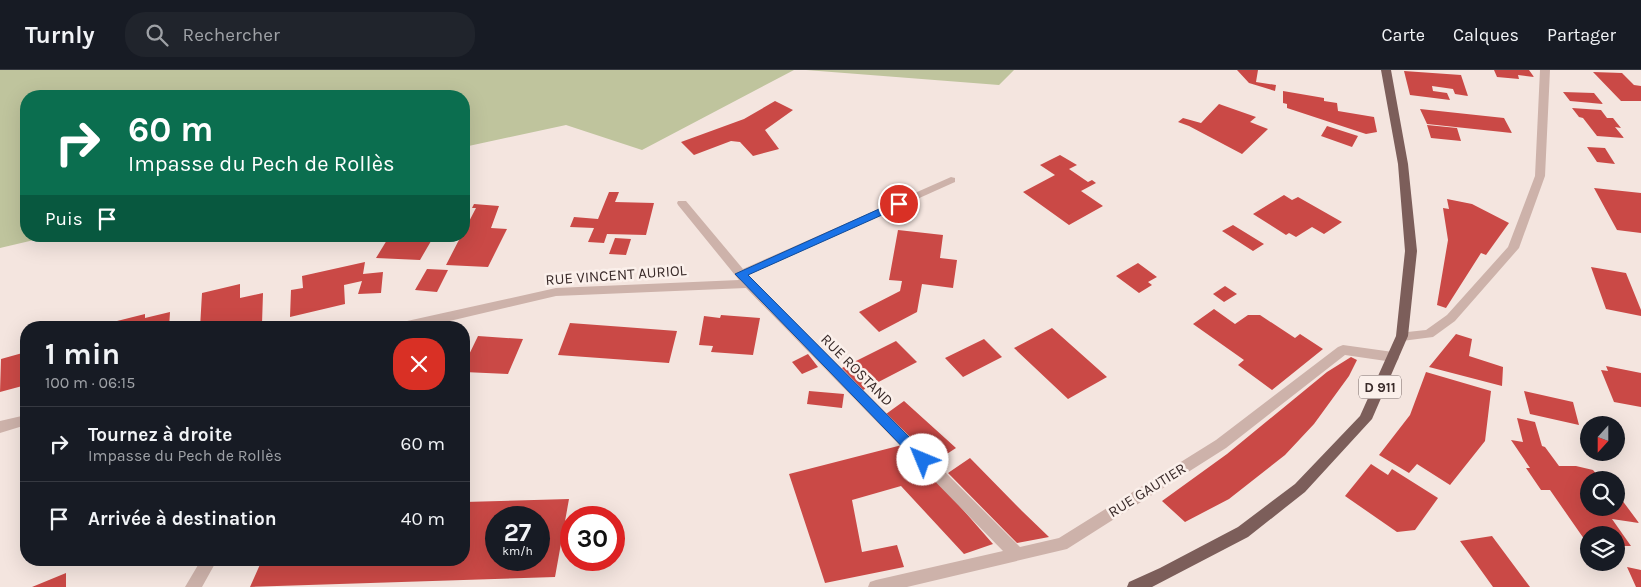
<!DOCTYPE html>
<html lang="fr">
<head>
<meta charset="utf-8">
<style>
	:root { --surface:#171b24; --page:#20242c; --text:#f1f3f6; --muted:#9ea1a6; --line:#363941 }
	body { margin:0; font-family:Karla,sans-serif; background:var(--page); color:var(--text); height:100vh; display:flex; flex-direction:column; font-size:19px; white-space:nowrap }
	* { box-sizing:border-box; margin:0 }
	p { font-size:16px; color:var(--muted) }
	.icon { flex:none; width:28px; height:28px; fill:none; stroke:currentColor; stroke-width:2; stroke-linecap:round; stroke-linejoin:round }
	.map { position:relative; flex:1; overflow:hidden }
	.sheet { position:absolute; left:20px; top:251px; width:450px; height:245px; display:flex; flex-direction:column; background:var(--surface); border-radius:20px; box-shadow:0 5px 20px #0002 }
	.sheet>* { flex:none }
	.hud { position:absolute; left:20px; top:20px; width:450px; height:152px; border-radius:20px; box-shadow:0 5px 20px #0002; background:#0b6e4f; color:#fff; overflow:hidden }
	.needle { width:32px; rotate:201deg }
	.fabs { position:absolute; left:1580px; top:346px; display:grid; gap:10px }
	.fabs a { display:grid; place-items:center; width:45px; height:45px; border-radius:50%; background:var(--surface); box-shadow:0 5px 20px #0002; font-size:25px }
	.speed { position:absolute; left:485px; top:436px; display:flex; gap:10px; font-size:25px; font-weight:700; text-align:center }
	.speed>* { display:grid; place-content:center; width:65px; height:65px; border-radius:50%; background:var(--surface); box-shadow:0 5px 20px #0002; line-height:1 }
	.speed small { font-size:12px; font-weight:400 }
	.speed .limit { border:8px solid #d22; background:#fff; color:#111 }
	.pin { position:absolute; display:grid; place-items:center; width:42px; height:42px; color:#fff; margin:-21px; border:2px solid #fff; border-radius:50%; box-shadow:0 1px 5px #0007 }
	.me { position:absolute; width:55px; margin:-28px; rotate:315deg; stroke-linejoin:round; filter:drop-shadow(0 0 4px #0008) }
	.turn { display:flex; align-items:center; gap:18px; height:105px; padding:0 25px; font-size:22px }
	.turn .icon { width:65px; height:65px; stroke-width:2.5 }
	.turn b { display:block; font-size:35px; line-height:42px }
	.then { display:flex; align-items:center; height:48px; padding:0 25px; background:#0003; gap:10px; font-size:19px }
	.round { display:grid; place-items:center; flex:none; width:52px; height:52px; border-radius:20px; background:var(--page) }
	.summary { display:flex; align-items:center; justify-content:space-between; height:85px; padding:0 25px }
	h1 { font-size:30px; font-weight:700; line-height:38px }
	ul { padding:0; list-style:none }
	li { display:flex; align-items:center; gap:15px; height:75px; padding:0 25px; border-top:1px solid var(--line) }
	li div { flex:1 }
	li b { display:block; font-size:19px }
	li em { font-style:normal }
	header { display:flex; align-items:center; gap:30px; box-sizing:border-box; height:70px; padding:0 25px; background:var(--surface); border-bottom:1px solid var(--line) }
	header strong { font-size:24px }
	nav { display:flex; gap:28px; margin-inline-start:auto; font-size:18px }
	.search { width:350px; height:45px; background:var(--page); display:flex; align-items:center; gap:12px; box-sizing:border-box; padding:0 18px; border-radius:20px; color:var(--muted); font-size:19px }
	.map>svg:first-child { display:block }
</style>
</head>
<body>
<header>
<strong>Turnly</strong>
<div class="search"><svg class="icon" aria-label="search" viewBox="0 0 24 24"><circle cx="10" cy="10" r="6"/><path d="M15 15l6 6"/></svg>Rechercher</div>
<nav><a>Carte</a><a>Calques</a><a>Partager</a></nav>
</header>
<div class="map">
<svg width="1641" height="517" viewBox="0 0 1641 517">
	<rect width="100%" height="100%" fill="#f4e5df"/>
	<path fill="#bfc49d" d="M0 0H794L642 80 566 55 464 77V26H26V166H51L0 178Z
		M806 0H1014L999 15Z"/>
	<path fill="#ca4946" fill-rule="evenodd" d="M1237 0H1258L1256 12 1276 15 1275 21 1249 13Z
		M1494 0H1529L1534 7 1518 5 1519 9 1497 7Z
		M1404 1 1461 5 1468 26 1455 24 1453 19 1432 16 1433 21 1447 23 1450 30 1410 25Z
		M1593 2 1622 3 1634 15 1641 16V31H1621Z
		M1283 21 1324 28V31L1337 33 1338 41 1374 47 1377 62 1366 64 1287 38V34L1283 33Z
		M1563 22 1594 23 1603 34 1570 31Z
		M775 31 793 40 765 60 779 79 753 86 740 72 731 71 694 85 681 72 744 49Z
		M1219 34 1256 47 1250 52 1268 59 1242 84 1189 56 1178 52 1183 48 1201 53Z
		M1572 38 1601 40 1607 48H1613L1621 58 1615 57 1624 68 1597 66 1583 48 1579 47Z
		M1420 39 1504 48 1512 63 1427 54Z
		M1427 55 1457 58 1461 71 1431 68Z
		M1327 56 1358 66 1352 77 1321 66Z
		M1587 77 1605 78 1615 94 1597 92Z
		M1060 85 1077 95 1069 99 1088 112 1092 110 1096 113 1081 121 1103 136 1069 155 1023 122 1055 105 1040 95Z
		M1594 118 1641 123V163L1617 160Z
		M609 122H619L615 132 654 133 646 165 607 164 604 173 588 172 594 158 570 157 574 147 598 149Z
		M1284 125 1292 130 1298 127 1342 152 1324 164 1312 157 1296 167 1289 163 1286 165 1253 144Z
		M1447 129 1472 134 1509 153 1486 185 1481 183 1446 238 1437 235 1448 170 1443 138 1449 139Z
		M474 134 499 136 491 158 507 159 488 197 446 195 461 166H464V161L476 138H472Z
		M1233 155 1264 174 1253 181 1222 161Z
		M898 160 943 165 940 188 957 190 953 218 922 214 917 242 879 262 859 242 900 221 902 211 889 210Z
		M369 166H434L420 190 376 188 387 170 369 169Z
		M615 168 631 169 626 185 609 184Z
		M365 192 363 204 383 202 381 223 358 224 362 211 344 215 345 234 290 247 291 220 303 218 302 206Z
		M1138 193 1157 207 1148 212 1152 215 1139 223 1116 206Z
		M1591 197 1626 203 1641 240V246L1606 239Z
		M427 199 448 200 437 222 415 220Z
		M240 214V228L263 223 262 254 249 258H200L202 223Z
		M1225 216 1237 224 1224 232 1213 224Z
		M1214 239 1235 254 1248 245H1260L1295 268 1300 264 1323 279 1272 320 1238 295 1244 290 1193 254Z
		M170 242 169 258H105V254L145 244V248Z
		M721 245 760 248 753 285 711 282 713 276 699 275 704 246 720 248Z
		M570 253 624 257 677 261 669 293 558 285Z
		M1052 258 1107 307 1068 329 1014 278Z
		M1456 264 1472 269 1469 286 1503 297 1502 316 1429 297Z
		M478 266 523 269 508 304 464 302V295Z
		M984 269 1002 287 963 307 945 288Z
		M896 271 917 292 863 320 842 298Z
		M26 282V315L0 322 1 289Z
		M808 284 818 297 802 304 792 292Z
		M1351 287 1357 290 1349 306 1314 354 1285 385 1229 429 1185 452 1162 431 1227 384 1327 302Z
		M1606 296 1641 303V337L1614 332 1601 300 1608 301Z
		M1426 302 1491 321 1485 371 1450 415 1417 394 1409 403 1379 385 1410 345Z
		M809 321 844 324 842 338 807 334Z
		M1524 321 1573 332 1579 355 1530 344Z
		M904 331 956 378 936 391 886 344Z
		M1517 348 1535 352 1542 376 1545 377 1559 396H1576L1593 400 1601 410H1589V438H1616V422L1639 453 1612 449 1631 476H1616V465H1589V476L1550 420H1541L1526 398H1530L1511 370 1523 372Z
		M902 375 922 393 993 474 964 484 901 416 852 430 862 482 897 475 904 497 825 513 789 404Z
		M970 388 1022 441 1049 467 1017 473 948 403Z
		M1371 394 1388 405 1392 399 1438 428 1415 460 1397 462 1345 426Z
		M569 429 555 507 250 517 262 490H464V432ZM496 448H539V490H496Z
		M1492 466 1530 517H1493L1460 471Z
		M1627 497 1641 500V517H1636Z
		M66 503V517H32Z"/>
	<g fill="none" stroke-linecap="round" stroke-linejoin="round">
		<path fill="#cdb2aa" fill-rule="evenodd" d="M1540 0H1550L1545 106 1519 178 1455 251 1433 267 1402 271 1398 269 1396 266 1398 263 1426 260 1447 245 1508 177 1535 106Z
			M951 107 955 108V112L748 205 1020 477 1059 468 1216 370 1338 277 1343 275 1393 282 1398 284 1399 287 1398 290 1393 292 1345 285 1226 378 1067 479 907 517H868L870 512 876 510 1003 481 746 218 556 226 420 258H392L398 253 556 218 739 210 678 135 677 133 678 131H686L743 199Z
			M26 345V355L0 363V351Z
			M201 490H217L202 517H185Z"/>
		<path fill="#7c5e5a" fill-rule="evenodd" d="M1381 0H1391L1408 94 1417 181 1408 266 1372 349 1305 422 1248 467 1152 517H1127L1129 512 1160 498 1238 457 1295 414 1360 346 1396 266 1405 181 1398 94Z"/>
	</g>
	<path fill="#1a73e8" stroke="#114b97" d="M899 130 904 134 902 136 748 205 928 386 929 390 928 393H918L735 204Z"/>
	<g text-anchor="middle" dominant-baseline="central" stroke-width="5" stroke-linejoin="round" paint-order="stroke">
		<rect fill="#fbf0eb" stroke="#746664" stroke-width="1" x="1359" y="305.5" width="42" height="23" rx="4"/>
		<g font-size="14" font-weight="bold" fill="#3a2b2a">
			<text x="1380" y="317">D 911</text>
		</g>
		<g font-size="15" fill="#3a2b2a" stroke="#fbf0eb">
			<text transform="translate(616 205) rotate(-4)">RUE VINCENT AURIOL</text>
			<text transform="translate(857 300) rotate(45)">RUE ROSTAND</text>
			<text transform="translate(1147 420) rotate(-32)">RUE GAUTIER</text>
		</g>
	</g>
</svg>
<div class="fabs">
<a><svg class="needle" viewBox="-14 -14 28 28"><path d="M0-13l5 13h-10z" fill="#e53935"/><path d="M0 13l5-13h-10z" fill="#9ea1a6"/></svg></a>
<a><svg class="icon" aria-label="search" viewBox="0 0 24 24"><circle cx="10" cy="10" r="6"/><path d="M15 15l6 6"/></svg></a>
<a><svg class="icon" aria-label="layers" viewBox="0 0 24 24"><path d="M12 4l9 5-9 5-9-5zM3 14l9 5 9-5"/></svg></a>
</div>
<div class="speed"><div>27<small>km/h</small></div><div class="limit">30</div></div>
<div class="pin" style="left:899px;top:134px;background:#d93025"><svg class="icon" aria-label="arrive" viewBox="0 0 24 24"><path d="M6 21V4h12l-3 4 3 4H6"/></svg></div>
<svg class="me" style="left:923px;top:390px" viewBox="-20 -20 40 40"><circle r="19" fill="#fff"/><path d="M0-13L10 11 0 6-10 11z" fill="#1a73e8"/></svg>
<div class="hud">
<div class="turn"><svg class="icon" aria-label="right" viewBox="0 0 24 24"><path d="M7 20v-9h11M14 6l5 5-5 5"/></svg><div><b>60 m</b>Impasse du Pech de Rollès</div></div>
<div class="then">Puis<svg class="icon" aria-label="arrive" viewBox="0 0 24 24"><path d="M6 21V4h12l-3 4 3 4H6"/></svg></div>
</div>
<section class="sheet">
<div class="summary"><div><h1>1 min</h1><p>100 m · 06:15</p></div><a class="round" style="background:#d93025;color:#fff"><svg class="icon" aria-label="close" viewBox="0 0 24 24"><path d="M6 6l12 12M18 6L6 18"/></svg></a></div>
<ul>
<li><svg class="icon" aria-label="right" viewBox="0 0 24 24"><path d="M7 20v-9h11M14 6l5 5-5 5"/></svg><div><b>Tournez à droite</b><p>Impasse du Pech de Rollès</p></div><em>60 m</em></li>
<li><svg class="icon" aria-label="arrive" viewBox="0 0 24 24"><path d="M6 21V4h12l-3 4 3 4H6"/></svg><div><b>Arrivée à destination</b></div><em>40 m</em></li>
</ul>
</section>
</div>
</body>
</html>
